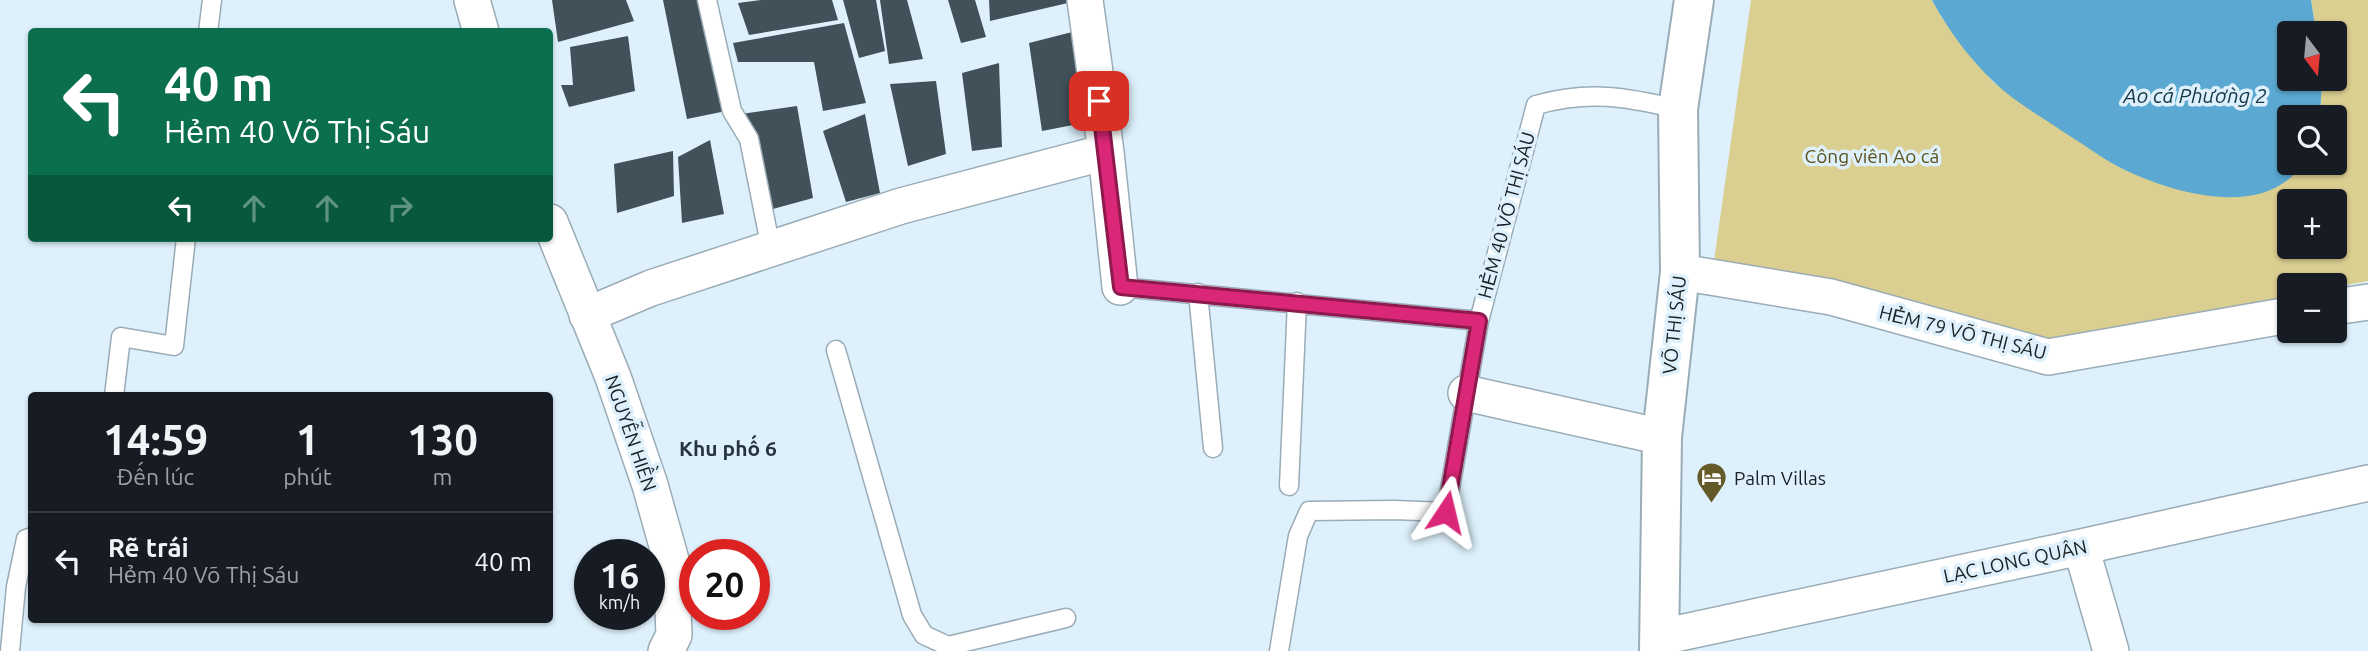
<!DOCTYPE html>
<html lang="vi">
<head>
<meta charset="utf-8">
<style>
	:root { --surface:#171b24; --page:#20242c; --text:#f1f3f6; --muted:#9ea1a6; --line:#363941 }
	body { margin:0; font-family:Ubuntu,sans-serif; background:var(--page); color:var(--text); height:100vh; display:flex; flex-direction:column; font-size:26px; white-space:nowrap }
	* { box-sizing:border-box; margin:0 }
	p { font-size:23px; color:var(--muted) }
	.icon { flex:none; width:38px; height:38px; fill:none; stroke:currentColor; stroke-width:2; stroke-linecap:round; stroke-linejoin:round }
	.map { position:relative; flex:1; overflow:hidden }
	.details { position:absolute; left:28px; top:392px; width:525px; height:231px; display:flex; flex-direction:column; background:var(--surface); border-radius:7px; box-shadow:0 2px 5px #0004 }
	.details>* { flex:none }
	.hud { position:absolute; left:28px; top:28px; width:525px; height:214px; border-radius:7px; box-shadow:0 2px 5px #0004; background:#0b6e4f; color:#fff; overflow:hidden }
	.needle { width:46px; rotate:164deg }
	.tools { position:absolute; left:2277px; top:21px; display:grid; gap:14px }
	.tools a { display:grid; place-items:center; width:70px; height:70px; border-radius:7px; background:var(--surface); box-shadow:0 2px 5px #0004; font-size:35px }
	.speed { position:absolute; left:574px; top:539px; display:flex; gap:14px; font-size:35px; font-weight:700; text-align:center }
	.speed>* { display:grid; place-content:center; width:91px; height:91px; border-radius:50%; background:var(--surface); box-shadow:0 2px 5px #0004; line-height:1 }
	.speed small { font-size:18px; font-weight:400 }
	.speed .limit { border:10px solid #d22; background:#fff; color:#111 }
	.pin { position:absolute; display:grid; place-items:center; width:60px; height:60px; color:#fff; margin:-30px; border-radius:14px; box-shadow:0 4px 10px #0006 }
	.me { position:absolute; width:77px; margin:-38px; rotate:10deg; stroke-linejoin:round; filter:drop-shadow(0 0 5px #0008) }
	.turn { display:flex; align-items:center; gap:24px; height:147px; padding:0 21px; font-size:32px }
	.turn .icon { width:91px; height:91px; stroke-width:2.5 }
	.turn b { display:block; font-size:49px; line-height:60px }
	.lanes { display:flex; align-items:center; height:66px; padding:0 21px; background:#0003; justify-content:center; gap:35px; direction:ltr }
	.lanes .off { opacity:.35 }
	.eta { display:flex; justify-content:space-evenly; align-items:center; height:119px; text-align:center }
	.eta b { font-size:42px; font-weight:600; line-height:49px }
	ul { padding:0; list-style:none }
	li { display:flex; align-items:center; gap:21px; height:98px; padding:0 21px; border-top:2px solid var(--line) }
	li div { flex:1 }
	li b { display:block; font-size:26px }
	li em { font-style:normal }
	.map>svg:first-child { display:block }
</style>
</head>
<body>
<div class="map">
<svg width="2368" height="651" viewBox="0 0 2368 651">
	<rect width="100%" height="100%" fill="#ddf0fb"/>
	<path fill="#dace90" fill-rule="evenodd" d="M1751 0H1932L1942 18 1972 58 1994 83 2121 168 2163 185 2206 195 2297 172 2303 163H2334V117H2320L2322 79H2334V33H2316L2311 0H2368V281L2335 287 2334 285H2289V296L2046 341 1714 261ZM2289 201H2334V247H2289Z"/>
	<path fill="#5ba9d2" d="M1932 0H2311L2316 33H2289V79H2322L2320 117H2289V163H2303C2266 221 2171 193 2121 168 2101 158 2082 143 2062 131 2039 115 2013 101 1993 81 1969 58 1948 30 1932 0Z"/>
	<path fill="#415059" d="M552 0H626L634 21 558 42Z
		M663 0H715L731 110 687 119Z
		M761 0H832L838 20 749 35 738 3Z
		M843 0H876L885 51 859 58Z
		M880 0H907L923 59 889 64Z
		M948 0H975L986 37 961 43Z
		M989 0H1067L1068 3 990 21Z
		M844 23 866 103 823 111 814 62H738L733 43Z
		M1084 29 1099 120 1042 131 1029 43Z
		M628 36 635 91 569 107 561 85H573L570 47Z
		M999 63 1002 147 972 151 962 73Z
		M936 81 946 154 908 166 890 84Z
		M797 106 813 198 758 213 741 114Z
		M865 114 880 193 846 202 823 131Z
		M710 140 724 214 682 223 678 157Z
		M673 151 674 196 617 213 614 164Z"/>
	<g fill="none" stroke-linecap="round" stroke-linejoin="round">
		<defs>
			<path id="service" d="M707 0 732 111 749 139 771 249
				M208 32 212 0
				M1120 287 1479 321
				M1198 293 1213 448
				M836 350 912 615 924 635 948 646 1066 618
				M114 396 121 337 174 346 186 238
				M1289 486 1297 302
				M10 651 16 587 26 539 32 537
				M1279 651 1298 536 1309 511 1394 510 1446 512 1479 321 1536 105C1589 90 1626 97 1678 109"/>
			<path id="minor" d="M472 0 481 32
				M1085 0 1106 152 1120 287
				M550 222 613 377 650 485 671 560 674 635 666 651
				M1680 272 1831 297 2048 357 2289 315
				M2334 307 2368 302
				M587 315 651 288 901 206 1106 152
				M1466 393 1662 437
				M2081 547 2111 651
				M1661 637 2081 547 2368 483"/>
			<path id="tertiary" d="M1659 651 1662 437 1680 272 1678 109 1694 0"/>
		</defs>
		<use href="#service" stroke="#9aacb6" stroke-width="21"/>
		<use href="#minor" stroke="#9aacb6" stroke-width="38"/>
		<use href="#tertiary" stroke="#9aacb6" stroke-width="42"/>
		<use href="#service" stroke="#fff" stroke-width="18"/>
		<use href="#minor" stroke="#fff" stroke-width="35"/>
		<use href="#tertiary" stroke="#fff" stroke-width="38"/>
	</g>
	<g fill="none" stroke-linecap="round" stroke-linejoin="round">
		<defs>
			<path id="route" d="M1099 101 1121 287 1479 321 1446 512"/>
		</defs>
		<use href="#route" stroke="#8e194d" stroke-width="18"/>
		<use href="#route" stroke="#db2777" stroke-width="12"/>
	</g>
	<defs>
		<symbol id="hotel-pin" viewBox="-11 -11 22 30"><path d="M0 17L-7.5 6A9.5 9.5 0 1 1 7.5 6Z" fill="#645a27" stroke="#ddf0fb"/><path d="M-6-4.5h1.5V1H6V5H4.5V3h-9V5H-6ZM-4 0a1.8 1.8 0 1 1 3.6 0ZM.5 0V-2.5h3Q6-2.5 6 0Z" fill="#fff"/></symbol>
	</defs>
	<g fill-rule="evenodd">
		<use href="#hotel-pin" x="1694" y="460" width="35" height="47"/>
	</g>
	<g text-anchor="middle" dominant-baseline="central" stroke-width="7" stroke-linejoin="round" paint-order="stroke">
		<g font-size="19" fill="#5c5118" stroke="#ddf0fb">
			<text x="1872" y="156">Công viên Ao cá</text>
		</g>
		<g font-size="19" fill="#192024" stroke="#ddf0fb">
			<text transform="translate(1506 215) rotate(-75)">HẺM 40 VÕ THỊ SÁU</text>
			<text transform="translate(1674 325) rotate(-84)">VÕ THỊ SÁU</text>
			<text transform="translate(1963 332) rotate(14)">HẺM 79 VÕ THỊ SÁU</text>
			<text transform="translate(631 433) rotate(71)">NGUYỄN HIỀN</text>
			<text transform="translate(2015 561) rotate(-12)">LẠC LONG QUÂN</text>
		</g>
		<g font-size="19" fill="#192024" stroke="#ddf0fb" text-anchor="start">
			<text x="1734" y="478">Palm Villas</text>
		</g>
		<g font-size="21" font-style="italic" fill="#153849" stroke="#ddf0fb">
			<text x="2195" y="95">Ao cá Phường 2</text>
		</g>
		<g font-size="21" font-weight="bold" fill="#26353d" stroke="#ddf0fb">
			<text x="728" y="448">Khu phố 6</text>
		</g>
	</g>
</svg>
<div class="tools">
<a><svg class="needle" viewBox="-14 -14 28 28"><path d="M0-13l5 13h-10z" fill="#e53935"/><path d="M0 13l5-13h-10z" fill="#9ea1a6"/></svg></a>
<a><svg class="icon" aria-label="search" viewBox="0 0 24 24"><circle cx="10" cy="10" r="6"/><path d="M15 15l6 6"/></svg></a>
<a>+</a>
<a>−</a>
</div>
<div class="speed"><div>16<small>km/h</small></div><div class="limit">20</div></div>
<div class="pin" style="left:1099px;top:101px;background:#d93025"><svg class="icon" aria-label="arrive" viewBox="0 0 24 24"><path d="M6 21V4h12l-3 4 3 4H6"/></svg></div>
<svg class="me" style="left:1446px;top:512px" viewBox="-20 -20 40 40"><path d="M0-17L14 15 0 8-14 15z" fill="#db2777" stroke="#fff" stroke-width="4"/></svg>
<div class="hud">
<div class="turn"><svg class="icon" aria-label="left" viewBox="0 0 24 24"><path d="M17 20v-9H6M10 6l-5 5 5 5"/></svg><div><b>40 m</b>Hẻm 40 Võ Thị Sáu</div></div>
<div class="lanes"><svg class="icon" aria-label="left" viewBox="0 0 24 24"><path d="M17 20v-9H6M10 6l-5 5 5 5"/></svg><svg class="icon off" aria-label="ahead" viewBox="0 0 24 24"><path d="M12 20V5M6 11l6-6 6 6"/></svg><svg class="icon off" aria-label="ahead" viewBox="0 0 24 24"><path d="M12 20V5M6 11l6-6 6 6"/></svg><svg class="icon off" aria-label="right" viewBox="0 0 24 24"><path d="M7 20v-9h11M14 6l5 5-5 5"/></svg></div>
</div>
<section class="details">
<div class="eta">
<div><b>14:59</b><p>Đến lúc</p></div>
<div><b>1</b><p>phút</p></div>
<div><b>130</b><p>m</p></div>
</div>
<ul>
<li><svg class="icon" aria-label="left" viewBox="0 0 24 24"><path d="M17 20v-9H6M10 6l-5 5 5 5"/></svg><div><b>Rẽ trái</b><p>Hẻm 40 Võ Thị Sáu</p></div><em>40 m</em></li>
</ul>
</section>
</div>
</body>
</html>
